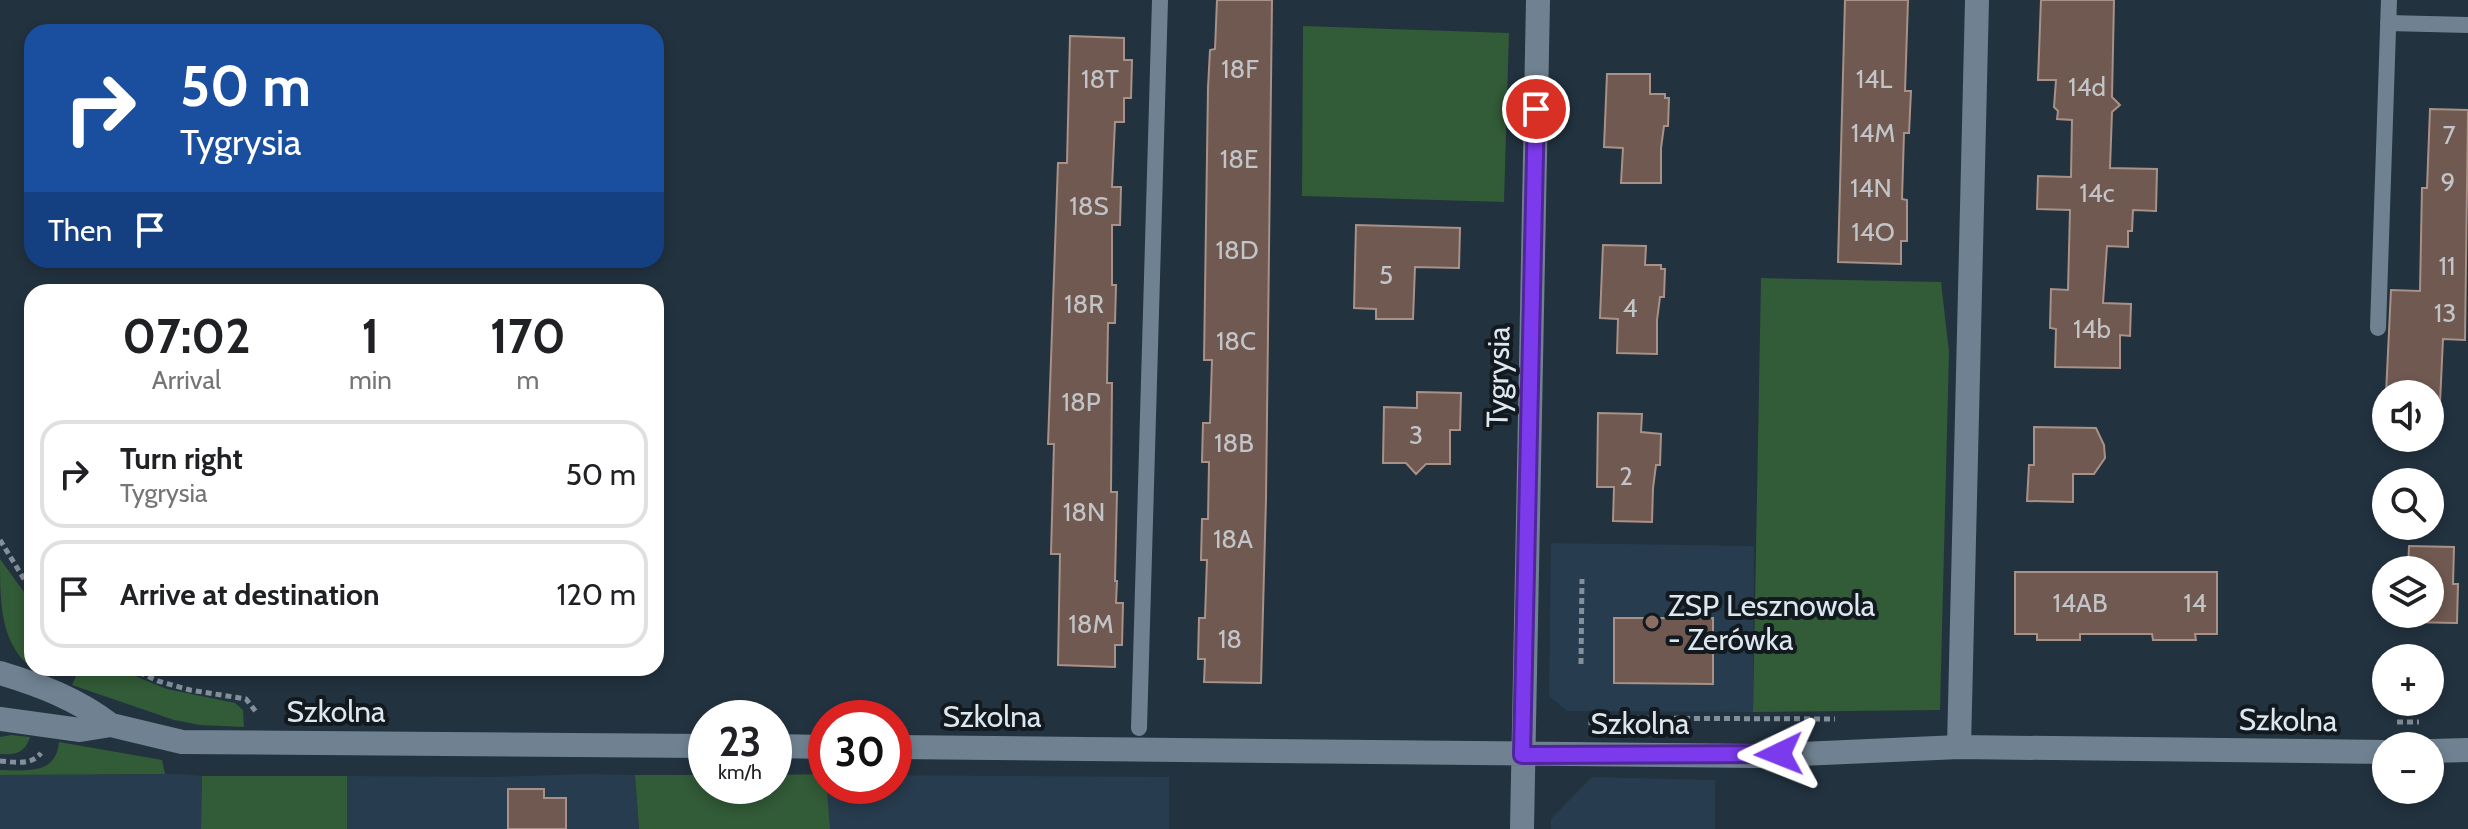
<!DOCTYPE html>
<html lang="en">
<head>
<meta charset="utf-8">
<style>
	:root { --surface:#fff; --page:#f2f2f2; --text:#202124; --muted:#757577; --line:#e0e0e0 }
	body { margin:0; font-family:Cabin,sans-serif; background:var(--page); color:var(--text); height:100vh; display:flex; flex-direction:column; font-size:30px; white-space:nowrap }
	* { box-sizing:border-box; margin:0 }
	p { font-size:26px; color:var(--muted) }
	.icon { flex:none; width:44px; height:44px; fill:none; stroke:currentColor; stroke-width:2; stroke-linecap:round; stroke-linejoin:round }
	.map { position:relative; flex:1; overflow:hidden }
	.sheet { position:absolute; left:24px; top:284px; width:640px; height:392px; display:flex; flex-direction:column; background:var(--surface); border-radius:24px; box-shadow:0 4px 12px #0003 }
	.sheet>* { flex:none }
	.banner { position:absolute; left:24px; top:24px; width:640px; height:244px; border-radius:24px; box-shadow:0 4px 12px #0003; background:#1a4fa0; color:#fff; overflow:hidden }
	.controls { position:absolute; left:2372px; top:380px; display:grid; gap:16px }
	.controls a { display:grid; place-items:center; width:72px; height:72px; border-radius:50%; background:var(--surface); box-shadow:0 4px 12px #0003; font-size:40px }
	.speed { position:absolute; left:688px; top:700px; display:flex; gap:16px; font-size:40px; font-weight:700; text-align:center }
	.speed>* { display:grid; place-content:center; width:104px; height:104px; border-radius:50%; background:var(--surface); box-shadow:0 4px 12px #0003; line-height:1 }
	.speed small { font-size:20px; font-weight:400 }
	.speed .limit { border:12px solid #d22; background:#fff; color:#111 }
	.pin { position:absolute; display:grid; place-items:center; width:68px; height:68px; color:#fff; margin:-34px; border:4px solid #fff; border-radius:50%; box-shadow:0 2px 8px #0007 }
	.me { position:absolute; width:88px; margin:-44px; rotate:268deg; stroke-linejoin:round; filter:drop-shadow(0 0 6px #0008) }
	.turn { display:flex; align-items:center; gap:28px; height:168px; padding:0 24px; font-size:36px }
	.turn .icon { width:104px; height:104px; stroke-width:2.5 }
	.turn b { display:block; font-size:56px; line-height:68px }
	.then { display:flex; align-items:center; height:76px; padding:0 24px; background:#0003; gap:16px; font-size:30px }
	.eta { display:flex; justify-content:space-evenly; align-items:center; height:136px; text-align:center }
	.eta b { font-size:48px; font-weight:700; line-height:56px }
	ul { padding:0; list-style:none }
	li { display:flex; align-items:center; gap:24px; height:108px; margin:0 16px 12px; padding:0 8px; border:4px solid var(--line); border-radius:24px }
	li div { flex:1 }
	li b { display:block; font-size:30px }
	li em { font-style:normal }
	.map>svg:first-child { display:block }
</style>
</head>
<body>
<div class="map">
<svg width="2468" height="829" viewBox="0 0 2468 829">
	<rect width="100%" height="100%" fill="#22323f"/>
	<path fill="#273c4e" d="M1551 543 1754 546 1753 712 1567 711 1549 696Z
		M181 774 202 776 201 829H0V775Z
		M584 774 635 775 639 829H347V776L495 777Z
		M894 775 1169 777V829H830L827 786H894Z
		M1592 777 1715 780V829H1551V819Z"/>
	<path fill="#325b37" d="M1303 26 1509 33 1504 202 1302 196Z
		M1761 278 1941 282 1949 352 1940 710 1753 712Z
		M0 559 32 603V668H44L42 674C0 652 0 605 0 559Z
		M84 668H115L167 689 235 703 243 710 244 727 200 725 174 720 72 685 77 674Z
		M11 735 30 737C25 753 16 755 0 754V737Z
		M59 742 162 760 165 774 0 775V770C25 770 56 776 59 742Z
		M826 774 830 829H639L635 775H706V786H774V775Z
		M202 776H347V829H201Z"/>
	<path fill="#6f5950" stroke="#a99187" stroke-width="2" d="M1217 0H1272L1266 499 1261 683 1204 682 1205 659H1198L1199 618H1205L1207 560H1201L1202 519H1208L1209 462H1202L1203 423H1210L1212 360H1204L1208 88 1210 50 1215 49Z
		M1845 0H1908L1905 91H1911L1909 133H1904L1902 199 1907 200V241H1901V264L1838 262Z
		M2041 0H2114L2112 97 2120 105 2112 112 2110 168 2157 169 2156 211 2133 210 2132 231H2128V247L2107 246 2103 303 2131 304 2130 336 2120 335V368L2055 367 2056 329 2050 328 2051 289 2068 290 2070 210 2037 209 2038 176 2071 177 2072 120 2057 119 2058 111 2054 107 2056 80H2038Z
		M1070 36 1124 38V60H1132L1131 98H1124V122H1115L1112 187H1121L1120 225H1112V285H1116L1115 323H1108L1107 383H1112L1111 492H1117L1115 581H1117L1116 603H1123L1122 645H1115V667L1058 665 1060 554H1051L1054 444H1048L1058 163H1067Z
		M1607 74H1650V94H1665V98H1669L1668 126H1664L1661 148V183H1621L1623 148 1604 147Z
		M2430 109 2468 110 2465 340 2443 339 2439 424 2430 423V394H2386L2391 290 2420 291 2422 188H2427Z
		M1356 225 1460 228 1459 268 1415 267 1413 319H1376V309L1354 308Z
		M1603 245 1646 246 1645 265H1661V269H1665L1664 297H1660L1657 320V354L1617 353 1618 319 1600 318Z
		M1417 392 1461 393 1460 430H1450V464H1426L1416 474 1406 463H1383L1384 407 1417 408Z
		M1598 413 1642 414 1641 432 1661 434 1660 465H1656L1653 488 1652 522 1613 521 1614 487H1597Z
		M2034 427 2096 428 2104 445 2105 458 2094 474H2073V502L2027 501 2029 465H2034Z
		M2409 546 2454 547 2453 584H2458L2457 623 2407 622V614H2430V570H2408Z
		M2015 572H2217V634H2195L2196 640H2153L2152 634H2080V640H2037V634H2015Z
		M1614 618H1713V684L1614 683Z
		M508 789H544V798H566V829H508Z"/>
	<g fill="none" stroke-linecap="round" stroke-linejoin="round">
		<path stroke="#83909b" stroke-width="5" stroke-dasharray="6 4" stroke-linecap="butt" d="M0 540 32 592
			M1581 664 1582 579
			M130 668 158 681 190 690 246 699 257 713
			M2397 722H2419
			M1591 725V718L1835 719
			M0 761C15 762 31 766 41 753"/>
		<path stroke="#708291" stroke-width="16" d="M2388 23 2468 25
			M2378 328 2389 0
			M1139 728 1160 0"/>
		<path stroke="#708291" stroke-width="24" d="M0 673C40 685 77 699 111 725
			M0 719 80 730 111 725 182 742 706 746
			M774 746 826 747
			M894 747 1757 756 1959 747 2386 752
			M1959 747 1977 0
			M2430 751 2468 750
			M1522 829 1538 0"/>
	</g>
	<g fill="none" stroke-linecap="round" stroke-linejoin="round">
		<defs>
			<path id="route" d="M1536 109 1522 755 1779 754"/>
		</defs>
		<use href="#route" stroke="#51269a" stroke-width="20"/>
		<use href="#route" stroke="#7c3aed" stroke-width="14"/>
	</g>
	<circle fill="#8d6e63" stroke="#12191f" stroke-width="3" cx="1652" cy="622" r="8"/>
	<g text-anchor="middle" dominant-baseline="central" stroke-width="8" stroke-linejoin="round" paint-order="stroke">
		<g font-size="26" fill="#c2c4c8">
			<text x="1240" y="69">18F</text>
			<text x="1100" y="79">18T</text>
			<text x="1874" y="79">14L</text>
			<text x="2087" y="87">14d</text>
			<text x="1873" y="133">14M</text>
			<text x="2449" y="135">7</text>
			<text x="1239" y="159">18E</text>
			<text x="2448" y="182">9</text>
			<text x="1871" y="188">14N</text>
			<text x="2097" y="193">14c</text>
			<text x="1089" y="206">18S</text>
			<text x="1873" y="232">14O</text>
			<text x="1237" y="250">18D</text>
			<text x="2447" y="266">11</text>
			<text x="1386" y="275">5</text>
			<text x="1084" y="304">18R</text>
			<text x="1630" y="308">4</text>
			<text x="2445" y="313">13</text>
			<text x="2092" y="329">14b</text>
			<text x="1236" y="341">18C</text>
			<text x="1081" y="402">18P</text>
			<text x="1416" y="435">3</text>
			<text x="1234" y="443">18B</text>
			<text x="1626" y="476">2</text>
			<text x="1084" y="512">18N</text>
			<text x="1233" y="539">18A</text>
			<text x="2080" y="603">14AB</text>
			<text x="2195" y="603">14</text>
			<text x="1091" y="624">18M</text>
			<text x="1230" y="639">18</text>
		</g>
		<g font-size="30" fill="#dde7f0" stroke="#12191f">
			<text transform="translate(1498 377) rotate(-89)">Tygrysia</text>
			<text x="336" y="711">Szkolna</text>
			<text x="992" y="716">Szkolna</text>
			<text transform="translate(2288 720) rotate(1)">Szkolna</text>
			<text x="1640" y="723">Szkolna</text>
		</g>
		<g font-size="30" fill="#dde7f0" stroke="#12191f" text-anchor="start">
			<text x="1668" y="605">ZSP Lesznowola<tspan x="1668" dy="34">- Zerówka</tspan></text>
		</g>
	</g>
</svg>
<div class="controls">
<a><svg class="icon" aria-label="sound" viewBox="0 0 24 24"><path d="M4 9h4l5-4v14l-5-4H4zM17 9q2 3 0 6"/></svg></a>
<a><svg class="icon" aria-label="search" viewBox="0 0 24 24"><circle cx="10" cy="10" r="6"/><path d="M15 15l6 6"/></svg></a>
<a><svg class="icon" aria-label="layers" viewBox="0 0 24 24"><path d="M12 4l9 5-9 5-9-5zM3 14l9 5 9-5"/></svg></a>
<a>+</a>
<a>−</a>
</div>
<div class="speed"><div>23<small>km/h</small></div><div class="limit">30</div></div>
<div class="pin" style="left:1536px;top:109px;background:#d93025"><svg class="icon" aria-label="arrive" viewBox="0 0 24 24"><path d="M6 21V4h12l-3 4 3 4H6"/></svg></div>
<svg class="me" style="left:1779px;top:754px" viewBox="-20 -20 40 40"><path d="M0-17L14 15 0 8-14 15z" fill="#7c3aed" stroke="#fff" stroke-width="4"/></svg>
<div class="banner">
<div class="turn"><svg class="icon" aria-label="right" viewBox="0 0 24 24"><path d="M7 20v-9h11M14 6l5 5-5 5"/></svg><div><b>50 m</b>Tygrysia</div></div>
<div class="then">Then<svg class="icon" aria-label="arrive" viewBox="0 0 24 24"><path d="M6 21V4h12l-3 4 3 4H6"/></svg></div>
</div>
<section class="sheet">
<div class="eta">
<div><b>07:02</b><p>Arrival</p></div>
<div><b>1</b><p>min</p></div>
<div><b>170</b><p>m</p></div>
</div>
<ul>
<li><svg class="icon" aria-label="right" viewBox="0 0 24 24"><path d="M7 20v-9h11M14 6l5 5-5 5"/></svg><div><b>Turn right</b><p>Tygrysia</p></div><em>50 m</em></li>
<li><svg class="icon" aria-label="arrive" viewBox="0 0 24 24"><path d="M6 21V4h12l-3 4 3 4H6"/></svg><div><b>Arrive at destination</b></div><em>120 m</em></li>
</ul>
</section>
</div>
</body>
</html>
